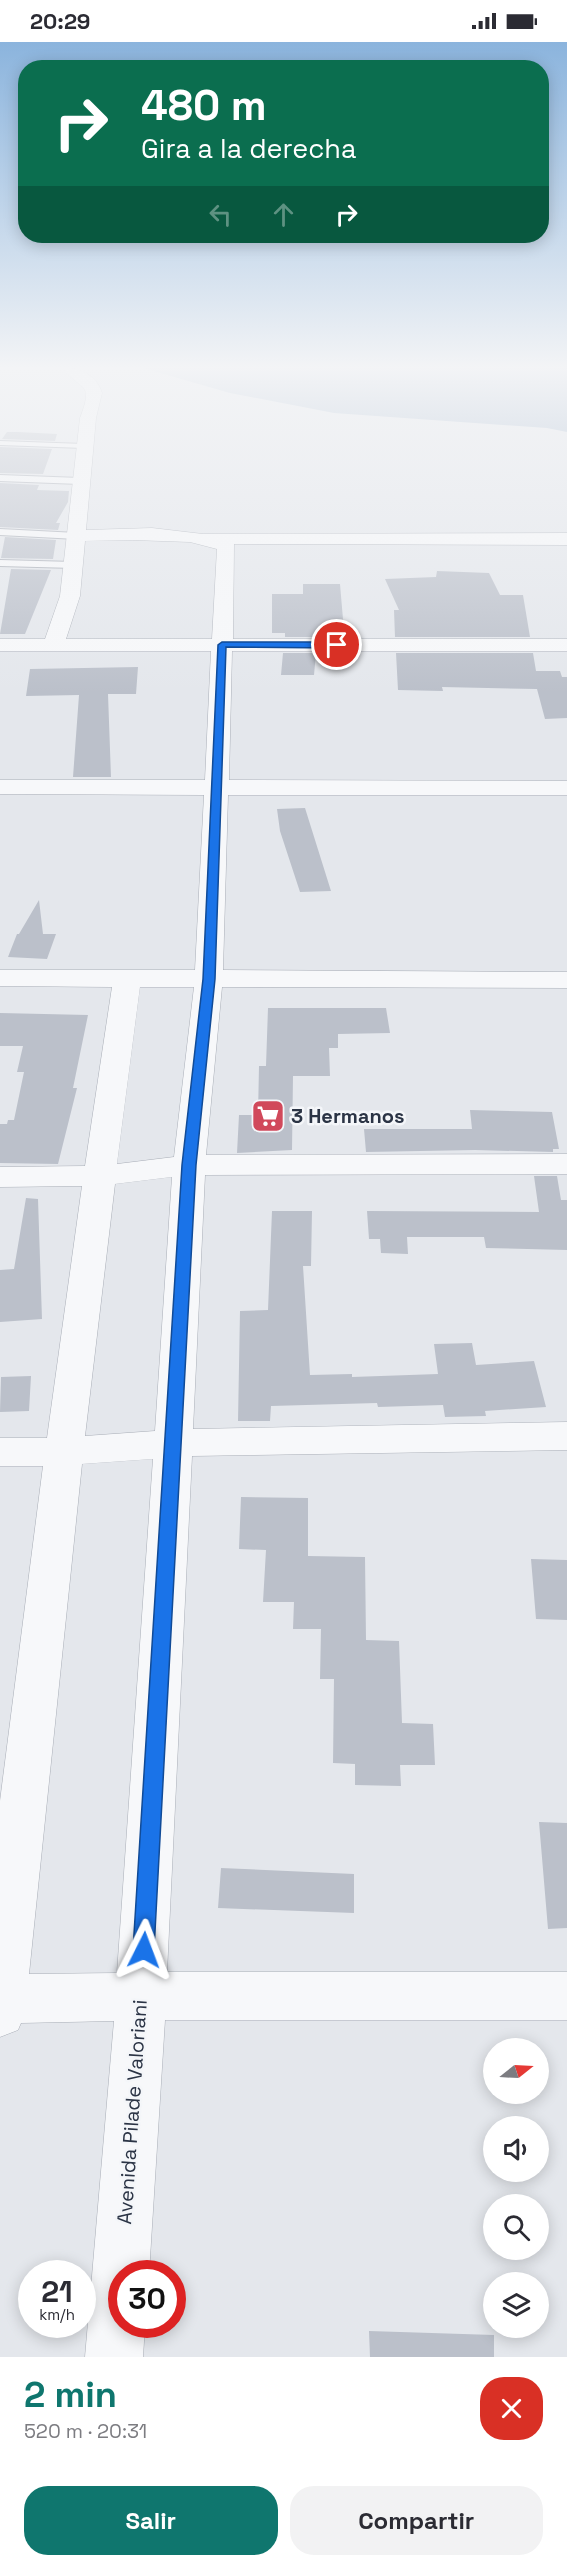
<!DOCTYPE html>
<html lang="es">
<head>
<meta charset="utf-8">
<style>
	:root { --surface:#fff; --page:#f2f2f3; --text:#2b2b33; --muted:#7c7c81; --accent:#0f766e }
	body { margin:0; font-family:"Space Grotesk",sans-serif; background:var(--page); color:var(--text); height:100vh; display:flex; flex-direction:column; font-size:22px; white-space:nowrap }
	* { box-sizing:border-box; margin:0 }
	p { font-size:20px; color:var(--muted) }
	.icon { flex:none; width:33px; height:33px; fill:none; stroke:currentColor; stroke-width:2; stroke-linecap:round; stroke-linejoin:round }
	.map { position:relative; height:2315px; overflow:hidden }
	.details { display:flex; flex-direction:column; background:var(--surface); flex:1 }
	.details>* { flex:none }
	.top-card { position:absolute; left:18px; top:18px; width:531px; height:183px; border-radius:24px; box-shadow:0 3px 15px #0003; background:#0b6e4f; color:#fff; overflow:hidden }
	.needle { width:39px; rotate:72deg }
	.tools { position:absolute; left:483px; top:1996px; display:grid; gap:12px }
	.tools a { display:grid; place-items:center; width:66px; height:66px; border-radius:50%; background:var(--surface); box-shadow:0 3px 15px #0003; font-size:30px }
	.speed { position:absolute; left:18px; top:2218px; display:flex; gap:12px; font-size:30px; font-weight:700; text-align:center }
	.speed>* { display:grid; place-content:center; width:78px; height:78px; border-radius:50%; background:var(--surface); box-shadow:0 3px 15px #0003; line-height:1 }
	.speed small { font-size:15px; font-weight:400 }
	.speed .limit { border:9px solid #d22; background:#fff; color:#111 }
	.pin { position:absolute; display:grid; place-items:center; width:51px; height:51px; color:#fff; margin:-26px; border:3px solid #fff; border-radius:50%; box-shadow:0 2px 6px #0007 }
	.me { position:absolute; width:66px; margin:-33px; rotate:3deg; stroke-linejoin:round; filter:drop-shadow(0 0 4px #0008) }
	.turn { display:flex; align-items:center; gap:21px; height:126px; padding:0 24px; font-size:27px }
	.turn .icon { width:78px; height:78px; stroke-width:2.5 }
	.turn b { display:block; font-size:42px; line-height:51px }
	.lanes { display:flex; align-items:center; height:57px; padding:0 24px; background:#0003; justify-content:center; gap:30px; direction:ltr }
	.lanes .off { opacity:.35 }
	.round { display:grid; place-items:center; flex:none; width:63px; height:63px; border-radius:24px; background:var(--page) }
	.summary { display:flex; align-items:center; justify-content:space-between; height:102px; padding:0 24px }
	h1 { font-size:36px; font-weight:700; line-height:45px; color:var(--accent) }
	.primary-button { display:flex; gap:12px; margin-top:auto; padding:12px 24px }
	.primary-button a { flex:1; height:69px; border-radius:24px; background:var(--accent); color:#fff; font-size:24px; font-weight:700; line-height:69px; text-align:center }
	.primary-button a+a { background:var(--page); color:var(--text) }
	.status { display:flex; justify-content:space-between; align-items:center; height:42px; padding:0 30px; background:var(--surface); direction:ltr }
	.status svg { height:16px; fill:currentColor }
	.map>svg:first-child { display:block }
</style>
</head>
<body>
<div class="status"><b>20:29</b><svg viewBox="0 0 49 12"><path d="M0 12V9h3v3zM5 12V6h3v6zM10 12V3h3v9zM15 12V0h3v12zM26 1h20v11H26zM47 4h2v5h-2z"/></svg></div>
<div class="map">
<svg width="567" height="2315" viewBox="0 0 567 2315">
	<rect width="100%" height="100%" fill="#e4e7ec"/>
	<path fill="#9fb4cc" d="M143 326H567V390L547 386 334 371 230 351Z"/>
	<path fill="#bbc0ca" d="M7 390H18L57 392 55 399 2 397Z
		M0 405 52 407 43 432 0 431Z
		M0 441 39 443 37 448 69 449 68 460 56 481H60L58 488 0 485Z
		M5 495 56 498 53 517 1 516Z
		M11 527 51 528 25 592H0Z
		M437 529 489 531 500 553H523L530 595H395L394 568H399L385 537 436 535Z
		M303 542H340L344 589H335V591H317V595H285V591H272V552H303Z
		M283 611H316L314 633H281Z
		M396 611H533L536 629H560L562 635H567V676L545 677 537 647 442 645 443 649 398 648Z
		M138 625 136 652H108L111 735H73L79 653 26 654 30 627Z
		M305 766 331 849 300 850 280 789 277 767Z
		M39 858 43 892H56L47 917 8 915 17 892H19Z
		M268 966H386L390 991 338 992V1006H329L330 1034H293L292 1108 237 1111 239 1073H258L259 1024H266Z
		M0 971 88 973 73 1046H77L58 1122 0 1121V1082H7L8 1078H14L24 1030H17L23 1004H0Z
		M470 1068 552 1070 559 1107H553V1110L475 1108 366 1110 364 1087H472Z
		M534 1134H557L561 1158H567V1208L486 1206 484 1195H407L408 1212 381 1211 380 1197H369L367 1169 539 1170Z
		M26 1156 38 1157 42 1277 0 1280V1228L14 1227Z
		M272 1169H312L311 1224H303L310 1333 352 1332V1335L438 1332 434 1302 472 1301 476 1323 534 1319 546 1365 485 1369 486 1374 445 1375 443 1363 378 1365 377 1361 271 1364 270 1379H238L240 1269 268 1268Z
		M31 1334 29 1369 0 1370 1 1335Z
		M241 1455 308 1456V1514L365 1515 366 1598 399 1599 402 1681 433 1682 435 1723H400L401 1744 355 1743V1722L333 1721 334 1637H320L321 1587H293L294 1560H263L266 1508 239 1507Z
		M531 1517 567 1518V1578L536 1577Z
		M539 1780 567 1781V1886L548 1887Z
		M221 1826 354 1832V1871L218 1866Z
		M369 2289 494 2293V2315H370Z"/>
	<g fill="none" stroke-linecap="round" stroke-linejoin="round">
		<defs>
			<path id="lane" d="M0 399 84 402 88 404 84 406 0 403Z
				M0 433 80 436 84 439 80 442 0 439Z
				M0 487 77 491 82 494 77 497 0 493Z
				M0 518 74 520 79 523 74 526 0 524Z"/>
			<path id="street" d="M62 326C80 326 96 332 102 351L96 376 86 488 152 486 203 492 567 491V503L234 502 233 597H567V609H232L229 738 567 739V753H228L223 928 567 930V946L222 945 206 1113 567 1112V1132L205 1133 193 1387 567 1380V1408L192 1414 167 1930H567V1978H165L149 2232H122V2283H145L143 2315H85L114 1979 21 1981 18 1988 0 1995V1759L43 1424H0V1396H47L82 1144 0 1145V1125L85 1124 112 945 0 944V928H195L204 753 0 752V738H205L211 609H0V597H45L60 554 80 376C94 339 82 350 62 326ZM133 498 190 500 217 507 212 597H66L80 554 85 499ZM140 945H194L174 1115 117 1122ZM172 1135 155 1389 85 1394 115 1142ZM153 1417 117 1931 29 1932 82 1422Z"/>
		</defs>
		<use href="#lane" stroke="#a9aeb7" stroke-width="2"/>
		<use href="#street" stroke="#a9aeb7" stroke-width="1"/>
		<use href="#lane" fill="#f7f8fa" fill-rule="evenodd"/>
		<use href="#street" fill="#f7f8fa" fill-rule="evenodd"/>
	</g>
	<linearGradient id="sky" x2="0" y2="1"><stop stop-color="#8bb4dd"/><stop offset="0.5" stop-color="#f3f4f6"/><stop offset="1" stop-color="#f3f4f6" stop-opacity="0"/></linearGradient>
	<rect width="567" height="651" fill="url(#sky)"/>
	<path fill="#1a73e8" stroke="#114b97" stroke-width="1.5" d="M222 600H337L341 603 337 606 226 605 215 937 196 1123 154 1908 151 1915 144 1918 136 1915 133 1908 182 1123 203 937 218 603Z"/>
	<defs>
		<symbol id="supermarket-square" viewBox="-11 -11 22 22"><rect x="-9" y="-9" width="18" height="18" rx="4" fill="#d1495b" stroke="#f4f6f9"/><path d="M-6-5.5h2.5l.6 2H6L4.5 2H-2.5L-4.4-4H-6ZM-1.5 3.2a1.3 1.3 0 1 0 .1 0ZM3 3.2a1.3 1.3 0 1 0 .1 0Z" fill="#fff"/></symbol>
	</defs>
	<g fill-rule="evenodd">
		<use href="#supermarket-square" x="249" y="1055" width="38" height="38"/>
	</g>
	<g text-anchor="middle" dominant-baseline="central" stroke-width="5" stroke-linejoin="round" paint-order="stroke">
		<g font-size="20" font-weight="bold" fill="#2b3445" stroke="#f4f6f9" text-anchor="start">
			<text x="291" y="1074">3 Hermanos</text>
		</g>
		<g font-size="20" fill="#2b3445" stroke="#f4f6f9">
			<text transform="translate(132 2070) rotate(-86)">Avenida Pilade Valoriani</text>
		</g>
	</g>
</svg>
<div class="tools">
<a><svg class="needle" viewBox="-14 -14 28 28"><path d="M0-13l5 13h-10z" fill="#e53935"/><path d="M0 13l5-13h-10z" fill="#7c7c81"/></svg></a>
<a><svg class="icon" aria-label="sound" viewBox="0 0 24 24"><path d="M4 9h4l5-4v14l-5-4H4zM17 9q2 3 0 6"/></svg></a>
<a><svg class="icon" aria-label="search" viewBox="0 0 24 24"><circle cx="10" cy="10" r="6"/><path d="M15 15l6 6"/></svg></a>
<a><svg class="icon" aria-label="layers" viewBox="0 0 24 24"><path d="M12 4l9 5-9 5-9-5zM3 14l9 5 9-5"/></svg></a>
</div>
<div class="speed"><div>21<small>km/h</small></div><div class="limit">30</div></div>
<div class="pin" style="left:337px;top:603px;background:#d93025"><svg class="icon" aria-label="arrive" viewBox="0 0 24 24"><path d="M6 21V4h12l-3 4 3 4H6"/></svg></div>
<svg class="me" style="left:144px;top:1908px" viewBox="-20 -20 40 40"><path d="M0-17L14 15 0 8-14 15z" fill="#1a73e8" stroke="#fff" stroke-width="4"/></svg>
<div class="top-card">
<div class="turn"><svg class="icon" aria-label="right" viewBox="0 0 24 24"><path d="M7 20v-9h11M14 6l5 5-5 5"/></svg><div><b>480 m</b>Gira a la derecha</div></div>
<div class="lanes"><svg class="icon off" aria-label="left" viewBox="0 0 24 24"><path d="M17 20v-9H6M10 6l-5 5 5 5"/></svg><svg class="icon off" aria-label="ahead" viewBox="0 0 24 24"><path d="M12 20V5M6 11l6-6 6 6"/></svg><svg class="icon" aria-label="right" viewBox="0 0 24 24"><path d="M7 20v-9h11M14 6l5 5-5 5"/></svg></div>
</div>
</div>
<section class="details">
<div class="summary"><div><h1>2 min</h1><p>520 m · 20:31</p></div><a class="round" style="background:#d93025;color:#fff"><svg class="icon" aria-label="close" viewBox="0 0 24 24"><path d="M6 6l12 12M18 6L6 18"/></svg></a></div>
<div class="primary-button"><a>Salir</a><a>Compartir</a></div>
</section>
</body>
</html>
